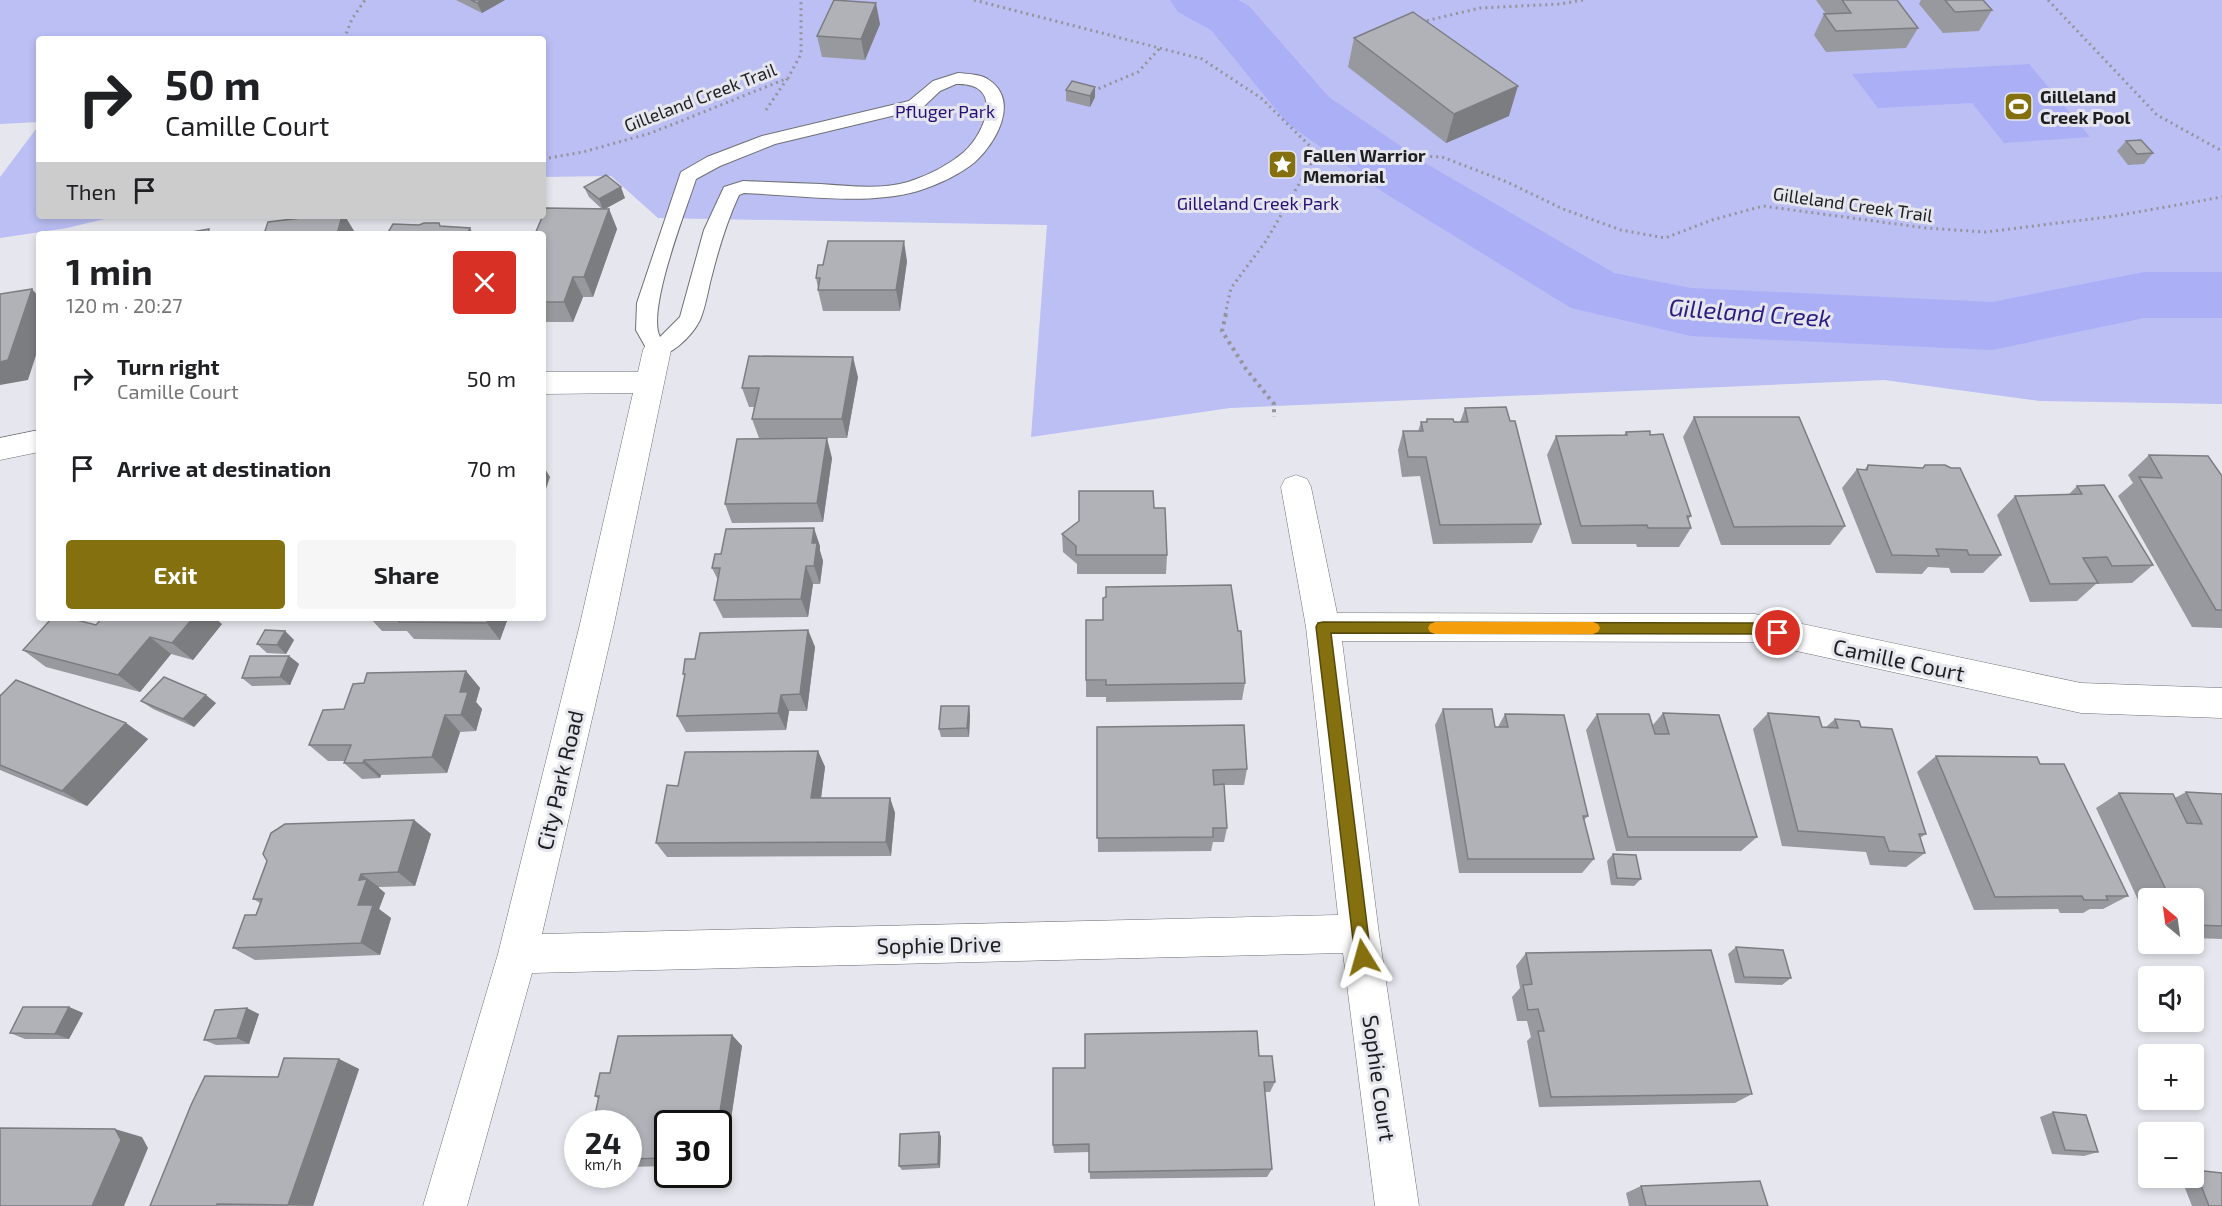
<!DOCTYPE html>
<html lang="en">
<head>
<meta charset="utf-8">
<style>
	:root { --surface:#fff; --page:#f6f6f6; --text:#202124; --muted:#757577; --accent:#84700f }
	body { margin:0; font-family:"Exo 2",sans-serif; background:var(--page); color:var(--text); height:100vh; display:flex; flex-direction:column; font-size:22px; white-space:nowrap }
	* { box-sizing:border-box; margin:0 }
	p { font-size:20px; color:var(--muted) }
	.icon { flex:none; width:33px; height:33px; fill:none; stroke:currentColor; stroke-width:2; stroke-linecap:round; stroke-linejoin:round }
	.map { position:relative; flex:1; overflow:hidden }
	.details { position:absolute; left:36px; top:231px; width:510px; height:390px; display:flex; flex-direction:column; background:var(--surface); border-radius:6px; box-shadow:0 3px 9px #0003 }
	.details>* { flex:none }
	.hud { position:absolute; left:36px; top:36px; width:510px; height:183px; border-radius:6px; box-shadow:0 3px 9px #0003; background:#fff; color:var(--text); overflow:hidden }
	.needle { width:39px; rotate:331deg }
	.buttons { position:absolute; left:2138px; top:888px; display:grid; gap:12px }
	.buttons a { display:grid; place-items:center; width:66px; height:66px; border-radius:6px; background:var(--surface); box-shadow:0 3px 9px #0003; font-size:30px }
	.speed { position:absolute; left:564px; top:1110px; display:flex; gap:12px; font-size:30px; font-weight:700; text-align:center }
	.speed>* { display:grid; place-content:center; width:78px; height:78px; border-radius:50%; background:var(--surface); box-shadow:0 3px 9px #0003; line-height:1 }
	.speed small { font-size:15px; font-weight:400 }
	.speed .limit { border:3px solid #111; border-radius:9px; background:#fff; color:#111 }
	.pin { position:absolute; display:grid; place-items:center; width:51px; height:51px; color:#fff; margin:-26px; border:3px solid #fff; border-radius:50%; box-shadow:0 2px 6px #0007 }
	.me { position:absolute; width:66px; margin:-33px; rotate:352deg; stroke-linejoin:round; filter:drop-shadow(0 0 4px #0008) }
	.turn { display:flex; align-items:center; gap:21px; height:126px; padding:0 30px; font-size:27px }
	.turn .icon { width:78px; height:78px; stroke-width:2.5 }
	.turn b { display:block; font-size:42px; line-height:51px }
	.then { display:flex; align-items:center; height:57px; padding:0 30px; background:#0003; gap:12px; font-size:22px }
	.round { display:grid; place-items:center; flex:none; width:63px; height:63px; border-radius:6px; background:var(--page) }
	.overview { display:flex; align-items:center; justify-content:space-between; height:102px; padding:0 30px }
	h1 { font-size:36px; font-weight:700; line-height:45px }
	.action { display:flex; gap:12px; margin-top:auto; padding:12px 30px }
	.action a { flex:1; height:69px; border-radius:6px; background:var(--accent); color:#fff; font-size:24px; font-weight:700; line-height:69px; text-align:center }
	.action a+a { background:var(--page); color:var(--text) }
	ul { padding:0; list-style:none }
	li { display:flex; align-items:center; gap:18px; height:90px; padding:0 30px }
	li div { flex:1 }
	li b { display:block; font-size:22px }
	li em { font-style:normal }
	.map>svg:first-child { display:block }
</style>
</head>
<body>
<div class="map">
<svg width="2222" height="1206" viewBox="0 0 2222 1206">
	<rect width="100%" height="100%" fill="#e6e7ee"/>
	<path fill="#bbbff4" d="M0 0H2222V404L2040 401 1884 380 1230 408 1031 437 1047 225 658 218 611 176 543 177V39H39V122L0 124Z
		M39 125V216H117L67 228 0 238V177Z"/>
	<path fill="#abaff6" d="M2029 64 2090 137 2004 143 1972 103 1878 108 1852 74Z"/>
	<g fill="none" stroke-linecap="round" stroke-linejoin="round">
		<path fill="#abaff6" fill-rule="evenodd" d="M1170 0H1238L1249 6 1329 97 1427 164 1614 273 1691 288 1992 302 2144 272H2222V318H2144L1992 350 1691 336 1571 308 1383 192 1287 123 1211 30 1178 12Z"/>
		<defs>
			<path id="service" d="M958 73C968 74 981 74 989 80 1020 101 996 143 975 162 959 175 937 185 918 191 867 206 798 195 744 193L739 195C727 221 719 247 712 275 708 289 706 306 700 320 692 336 668 361 650 355L636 330 637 303 681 172 707 157 762 136 909 101 933 81ZM956 84C1004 82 987 131 964 152 949 165 927 176 908 182 880 190 849 186 821 184 795 183 769 182 743 181L724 187 704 230 680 317 660 337C646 311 686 210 696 179L720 166 775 144 921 109 940 91Z"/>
			<path id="minor" d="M657 340 667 343 671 350 614 624 542 934 1338 915 1306 627 1281 487 1285 479 1296 475 1307 479 1311 487 1337 613 1755 614 2081 683 2222 688V718L2081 713 1755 642 1342 641 1379 934 1419 1206H1375L1343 953 532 973 467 1206H423L498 954 580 624 633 393 543 394V372H638L643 350 647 343Z
				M39 430V452L0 460V438Z"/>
		</defs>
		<use href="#service" stroke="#6f7075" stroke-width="2"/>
		<use href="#minor" stroke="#6f7075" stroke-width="1"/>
		<path stroke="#94949a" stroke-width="3" stroke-dasharray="2 4" stroke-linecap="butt" d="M974 0 1202 59 1261 98 1317 153 1442 157 1507 182 1563 209 1621 230 1665 238 1712 220 1763 206 1926 228 1985 232 2115 216 2222 197
			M2048 0 2157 115 2222 151
			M1421 22 1480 8 1560 4 1583 0
			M344 39 352 19 365 0
			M1093 91 1138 72 1160 48
			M766 110 787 79
			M543 159 583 152 651 133 788 78 801 54V0
			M1225 315 1231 288 1266 241 1317 153"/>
		<path stroke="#94949a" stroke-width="4" stroke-dasharray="3 4.5" stroke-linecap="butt" d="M1226 314 1222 331 1246 369 1274 404V417"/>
		<use href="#service" fill="#fff" fill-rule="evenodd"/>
		<use href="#minor" fill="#fff" fill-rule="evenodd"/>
	</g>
	<path fill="#98999e" d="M456 0H505L482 13Z
		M1816 0H1897L1918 28 1906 48 1826 52 1814 35 1824 14H1826Z
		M1921 0H1983L1992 10 1979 31 1943 33 1919 4Z
		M880 24 865 60 822 57 817 36Z
		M1354 38 1509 116 1446 143 1348 67Z
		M1066 90 1095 97 1090 107 1066 101Z
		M2126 141 2153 153 2144 164 2128 165 2117 151Z
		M584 187 625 198 605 209H609L617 229 593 297H583L573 322H543V234L602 209 589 197Z
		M907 261 900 311H823L818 290V288L816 278 823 265Z
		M858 377 847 438H759L752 419 754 407H749L742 388Z
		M1465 408 1510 421 1541 524 1532 543 1433 544 1420 476 1402 477 1398 450 1403 431H1418L1421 422H1426L1427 419 1460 422Z
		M1694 417 1845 526 1830 545H1721L1683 437Z
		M1626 432 1650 435 1691 516 1688 520 1691 528 1679 547H1637L1636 544H1572L1547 455 1556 436 1624 435Z
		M2149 455 2222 476V628L2192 627 2118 496 2133 483 2128 475Z
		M832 458 823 522 732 523 725 504Z
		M1868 465 2001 555 1983 573H1951L1949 568 1928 567 1922 574 1876 573 1842 488 1857 469H1865Z
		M2077 486 2153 565 2132 583 2096 584 2077 601 2030 602 1997 515 2015 496 2068 495Z
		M1062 534 1167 555 1166 574H1077V564L1063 552Z
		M820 546V551L823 561 820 584H813L808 617 723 618 714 600 718 580 712 568Z
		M370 618H508L500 640 414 639 407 631H382Z
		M222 624 193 660 171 654 140 692 46 667 23 650 96 625Z
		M808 630 815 647 807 711H789L786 730 686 732 677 716 685 677 683 674 695 659Z
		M285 631 294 640 286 654 267 653 257 644Z
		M289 656 299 664 290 685 252 686 242 678Z
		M466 671 480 688 476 702 482 709 476 731 460 732 447 773 381 775 380 778 362 779 344 763 345 761H328L309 745 344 709 364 683Z
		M1086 680 1245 683 1242 700 1106 702V697H1086Z
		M0 694 126 723 148 739 87 806 0 770Z
		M141 701 216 703 194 727 153 709Z
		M969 706 970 715 969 737H941L939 729Z
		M1443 709 1495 727H1498L1505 714 1588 816 1584 820 1594 859 1582 873H1459L1435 725Z
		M1663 713 1757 837 1741 851H1616L1586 730 1597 714 1652 726Z
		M1768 713 1822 727H1826L1835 719 1861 727 1926 834 1920 838 1925 853 1906 867 1870 865 1866 852 1782 846 1753 729Z
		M1097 727 1247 769 1244 785H1224L1227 828 1224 842H1213L1211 851 1098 852Z
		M818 751 825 767 821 798H890L895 813 891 856 667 857 656 843 678 786Z
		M1936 756 2040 764 2128 896 2103 909H2090L2083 913H2060L2058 909 1974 910 1917 772Z
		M2186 792 2222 794V939L2193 938V898H2148V922L2096 808 2119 793 2175 798Z
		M414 820 431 834 415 886 379 887V888L385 893 379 909 391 918 380 955 255 960 233 948 256 915 260 903 253 899Z
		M1613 854 1641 879 1634 886 1611 885 1607 861Z
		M1736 947 1791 978 1782 985 1735 983 1728 954Z
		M1526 953 1752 1094 1735 1103 1539 1107 1527 1041 1531 1037 1527 1021H1517L1512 997 1520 988 1516 966Z
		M69 1007 83 1013 69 1039H25L10 1033Z
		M259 1014 249 1044 216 1045 204 1040Z
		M732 1035 742 1046 724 1165H718V1124H668V1166L628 1167V1124L595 1096 610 1073Z
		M1259 1056 1275 1082 1270 1092H1265L1272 1169 1267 1177 1090 1179 1089 1152 1054 1153 1053 1145 1085 1068Z
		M339 1059 359 1069 313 1206H150L278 1077Z
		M2053 1112 2098 1152 2084 1156 2052 1154 2040 1117Z
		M939 1132 941 1137 940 1168 902 1170 899 1166Z
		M2195 1170 2222 1206H2192L2181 1178H2193V1171Z
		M1641 1186 1768 1206H1629L1626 1193Z"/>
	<path fill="#7c7d81" d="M482 0H505L482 13 477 3Z
		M876 3 880 24 865 60 861 39Z
		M1518 86 1509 116 1446 143 1454 114Z
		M1095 87V97L1090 107V96Z
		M621 187 625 198 603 210 599 199Z
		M609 209 617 229 593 297 584 277Z
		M342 216H345L356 234H337Z
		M470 228 473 234H467Z
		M904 241 907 261 900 311 896 290Z
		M573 277 583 297 573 322 564 302Z
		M32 289 39 297V346L28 380 0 385V362Z
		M853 357 858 377 847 438 842 419Z
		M827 438 832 458 823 522 817 503Z
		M543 457 546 462 544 467 550 477 545 492 543 488Z
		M814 528 820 546V551L823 561 820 584 814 566 812 543Z
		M806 566 813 584 808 617 801 599Z
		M193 618H215L222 624 193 660 172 643Z
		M488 618H508L500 640 487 623Z
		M808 630 815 647 807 711 800 694Z
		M285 631 294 640 286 654 277 645Z
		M150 637 171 654 140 692 118 675Z
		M289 656 299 664 290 685 280 677Z
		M466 671 480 688 476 702 482 709 476 731 461 715 460 692Z
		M206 695 216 703 194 727 183 719Z
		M781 695 789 711 786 730 778 713Z
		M969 706 970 715 969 737 967 728Z
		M445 715 460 732 447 773 432 757Z
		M126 723 148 739 87 806 62 791Z
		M818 751 825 767 819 813 811 798Z
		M364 760 381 775 380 778 363 763Z
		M890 798 895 813 891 856 886 842Z
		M414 820 431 834 415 886 398 872Z
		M361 874 379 887V888L385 893 379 909 391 918 380 955 361 943 358 905 359 880Z
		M69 1007 83 1013 69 1039 55 1034Z
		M247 1008 259 1014 249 1044 237 1038Z
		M732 1035 742 1046 724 1165 718 1161V1124Z
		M339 1059 359 1069 313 1206 288 1205Z
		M115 1129 142 1137 148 1148 124 1206H92Z
		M939 1132 941 1137 940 1168 938 1164Z"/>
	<path fill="#b1b2b8" stroke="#7c7d81" stroke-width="1.5" d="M471 0H482L477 3Z
		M834 0 876 3 861 39 817 36Z
		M1842 0H1897L1918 28 1836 31 1824 14 1851 13Z
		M1945 0H1983L1992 10 1955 12Z
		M1413 12 1518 86 1454 114 1354 38Z
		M1072 81 1095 87 1090 96 1066 90Z
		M2141 140 2153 153 2137 154 2126 141Z
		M606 175 621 187 599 199 584 187Z
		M546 208 609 209 584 277H573L564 302H543V234H535Z
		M318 216H342L337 234H264L268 222Z
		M424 223H439L440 226 470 228 467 234H387L393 224 419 225Z
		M209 229 208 234H187V233Z
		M828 241H904L896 290H818L820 278H816L818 265H823Z
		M32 289 8 360 0 362V294Z
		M749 356 853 357 842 419H752L759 388H742Z
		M1506 407 1510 421H1515L1541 524 1440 525 1426 457H1408L1403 431H1423L1421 422H1427V419H1453L1454 422H1468L1465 408Z
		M1694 417H1799L1845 526 1734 527Z
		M1650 431V435L1663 434 1691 516H1687L1691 528H1648L1647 525 1581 526 1556 436 1627 435 1626 432Z
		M827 438 817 503 725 504 737 439Z
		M2149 455 2208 456 2222 476V610H2216L2139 477 2162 478Z
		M1868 465 1923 468 1925 465H1945L1951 468H1960L2001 555H1969L1967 550 1938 549H1936L1939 556 1892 555 1857 469 1867 470Z
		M2104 485 2153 565 2112 566 2107 557 2083 558 2098 583 2050 584 2015 496 2082 494 2077 486Z
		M1079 491H1153L1154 508H1165L1167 555H1076V546L1062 534 1079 521Z
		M814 528 812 543H817L814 566H806L801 599 714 600 720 568H712L715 554H721L726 529Z
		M1231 585 1238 631H1241L1245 683 1106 685V680H1086V620H1103V598L1106 597V587Z
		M52 618H69L96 625 102 618H193L172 643 150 637 118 675 23 650Z
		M401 618H488L487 623 399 622Z
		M265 630 285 631 277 645 257 644Z
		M808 630 800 694 781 695 778 713 677 716 685 674H683L685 659H695L700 633Z
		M250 656H289L280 677 242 678Z
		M466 671 460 692H468L461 715H445L432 757 364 760 363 763H344L351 745H309L323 710 344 709 353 684 364 683 367 673Z
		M164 677 206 695 183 719 141 701Z
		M16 680 126 723 62 791 0 765V696Z
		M941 706H969L967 728 939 729Z
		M1443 709H1492L1495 727H1508L1505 714 1564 715 1588 816H1583L1594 859H1468Z
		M1663 713 1719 715 1757 837H1628L1597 714H1649L1655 734H1669Z
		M1768 713 1819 717 1822 727 1838 728 1835 719 1859 721 1861 727 1892 729 1926 834H1919L1925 853 1889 851 1884 837 1798 831Z
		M1244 725 1247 769 1213 770 1214 785 1224 784 1227 828H1213V837L1097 838V727Z
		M818 751 811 798H890L886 842 656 843 667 785 678 786 685 752Z
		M1936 756 2037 757 2040 764H2064L2128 896H2106L2108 900H2084L2082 896 1995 897Z
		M2186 792 2222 794V926L2193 925V898H2170L2119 793 2173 794 2187 823 2202 824Z
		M414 820 398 872 361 874 359 880 367 879 358 905H373L361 943 233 948 245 915H256L262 899H253L267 861 263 854 271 833 285 824Z
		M1613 854 1636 855 1641 879 1617 878Z
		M1736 947 1783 950 1791 978 1744 977Z
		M1711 950 1752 1094 1551 1097 1538 1031H1544L1538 1009 1528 1010 1523 985 1532 984 1526 953Z
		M23 1007H69L55 1034 10 1033Z
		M247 1008 237 1038 204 1040 215 1010Z
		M1257 1031 1259 1056H1272L1275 1082H1264L1272 1169 1089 1172V1144L1053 1145V1068H1085V1034Z
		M732 1035 718 1124H668V1158L628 1159V1124H593L599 1096H595L600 1073H610L618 1036Z
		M284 1058 339 1059 288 1205 217 1204V1206H150L191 1105 205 1076 278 1077Z
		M2053 1112 2086 1115 2098 1152 2065 1150Z
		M0 1128 115 1129 121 1140 92 1206H0Z
		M939 1132 938 1164 899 1166 900 1134Z
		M2195 1170 2222 1173V1206H2209Z
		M1760 1181 1768 1206H1646L1641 1186Z"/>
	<path fill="#84700f" stroke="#56490a" stroke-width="1.5" d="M1323 622 1755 623 1783 629 1785 633 1783 638 1778 639 1755 634 1331 633 1371 957 1369 962 1363 965 1357 962 1355 957 1316 627 1318 623Z"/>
	<path fill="#f59e0b" d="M1435 622H1593L1598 624 1600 628 1598 632 1593 634H1435L1430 632 1428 628 1430 624Z"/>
	<defs>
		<symbol id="stadium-square" viewBox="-11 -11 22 22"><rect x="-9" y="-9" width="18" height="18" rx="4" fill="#84700f" stroke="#e6e7ee"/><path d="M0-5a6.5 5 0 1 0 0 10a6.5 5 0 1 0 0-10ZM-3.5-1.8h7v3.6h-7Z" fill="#fff"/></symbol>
		<symbol id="sight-square" viewBox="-11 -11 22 22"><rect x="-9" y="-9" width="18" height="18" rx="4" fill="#84700f" stroke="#e6e7ee"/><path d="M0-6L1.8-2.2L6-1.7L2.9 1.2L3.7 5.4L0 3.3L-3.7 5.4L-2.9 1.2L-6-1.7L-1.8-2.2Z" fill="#fff"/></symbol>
	</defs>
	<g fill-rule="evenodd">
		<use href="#stadium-square" x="2002" y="90" width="33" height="33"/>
		<use href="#sight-square" x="1266" y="148" width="33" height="33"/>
	</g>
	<g text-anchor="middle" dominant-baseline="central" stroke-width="6" stroke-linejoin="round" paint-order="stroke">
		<g font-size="18" font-weight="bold" fill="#1f1f22" stroke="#e6e7ee" text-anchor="start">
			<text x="2040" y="96">Gilleland<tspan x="2040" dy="21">Creek Pool</tspan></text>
			<text x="1303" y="155">Fallen Warrior<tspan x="1303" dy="21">Memorial</tspan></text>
		</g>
		<g font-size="18" fill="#1f1f22" stroke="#e6e7ee">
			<text transform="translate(700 97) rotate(-21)">Gilleland Creek Trail</text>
			<text transform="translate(1853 204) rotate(8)">Gilleland Creek Trail</text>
		</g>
		<g font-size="18" fill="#270f76" stroke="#e6e7ee">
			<text x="945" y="111">Pfluger Park</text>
			<text x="1258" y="203">Gilleland Creek Park</text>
		</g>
		<g font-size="22" fill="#1f1f22" stroke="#e6e7ee">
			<text transform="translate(1899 659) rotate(12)">Camille Court</text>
			<text transform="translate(559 780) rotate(-77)">City Park Road</text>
			<text transform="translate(939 944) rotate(-1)">Sophie Drive</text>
			<text transform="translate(1380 1078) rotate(82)">Sophie Court</text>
		</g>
		<g font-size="24" font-style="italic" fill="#2d1c80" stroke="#e6e7ee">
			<text transform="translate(1750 312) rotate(4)">Gilleland Creek</text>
		</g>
	</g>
</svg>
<div class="buttons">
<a><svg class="needle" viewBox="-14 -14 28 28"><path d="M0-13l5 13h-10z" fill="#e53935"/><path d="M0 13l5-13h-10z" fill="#757577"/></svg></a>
<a><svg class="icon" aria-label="sound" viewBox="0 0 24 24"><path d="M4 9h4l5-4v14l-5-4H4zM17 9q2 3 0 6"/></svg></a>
<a>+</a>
<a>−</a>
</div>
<div class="speed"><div>24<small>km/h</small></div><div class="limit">30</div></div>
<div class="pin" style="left:1778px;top:633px;background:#d93025"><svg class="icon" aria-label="arrive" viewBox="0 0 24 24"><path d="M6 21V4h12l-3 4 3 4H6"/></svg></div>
<svg class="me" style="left:1363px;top:957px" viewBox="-20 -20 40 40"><path d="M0-17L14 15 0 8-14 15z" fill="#84700f" stroke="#fff" stroke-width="4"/></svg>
<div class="hud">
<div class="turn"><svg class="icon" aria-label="right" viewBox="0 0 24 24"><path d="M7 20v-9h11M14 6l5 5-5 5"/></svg><div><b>50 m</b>Camille Court</div></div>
<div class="then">Then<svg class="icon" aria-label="arrive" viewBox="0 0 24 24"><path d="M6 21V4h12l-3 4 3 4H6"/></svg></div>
</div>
<section class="details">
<div class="overview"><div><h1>1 min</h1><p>120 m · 20:27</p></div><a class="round" style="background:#d93025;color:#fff"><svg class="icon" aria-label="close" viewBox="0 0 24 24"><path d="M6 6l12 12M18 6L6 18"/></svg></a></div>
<ul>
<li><svg class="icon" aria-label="right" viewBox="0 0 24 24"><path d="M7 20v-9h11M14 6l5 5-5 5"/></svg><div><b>Turn right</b><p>Camille Court</p></div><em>50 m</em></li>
<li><svg class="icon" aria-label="arrive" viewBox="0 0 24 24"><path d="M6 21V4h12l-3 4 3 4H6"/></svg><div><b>Arrive at destination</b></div><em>70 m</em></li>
</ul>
<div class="action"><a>Exit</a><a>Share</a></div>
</section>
</div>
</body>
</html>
